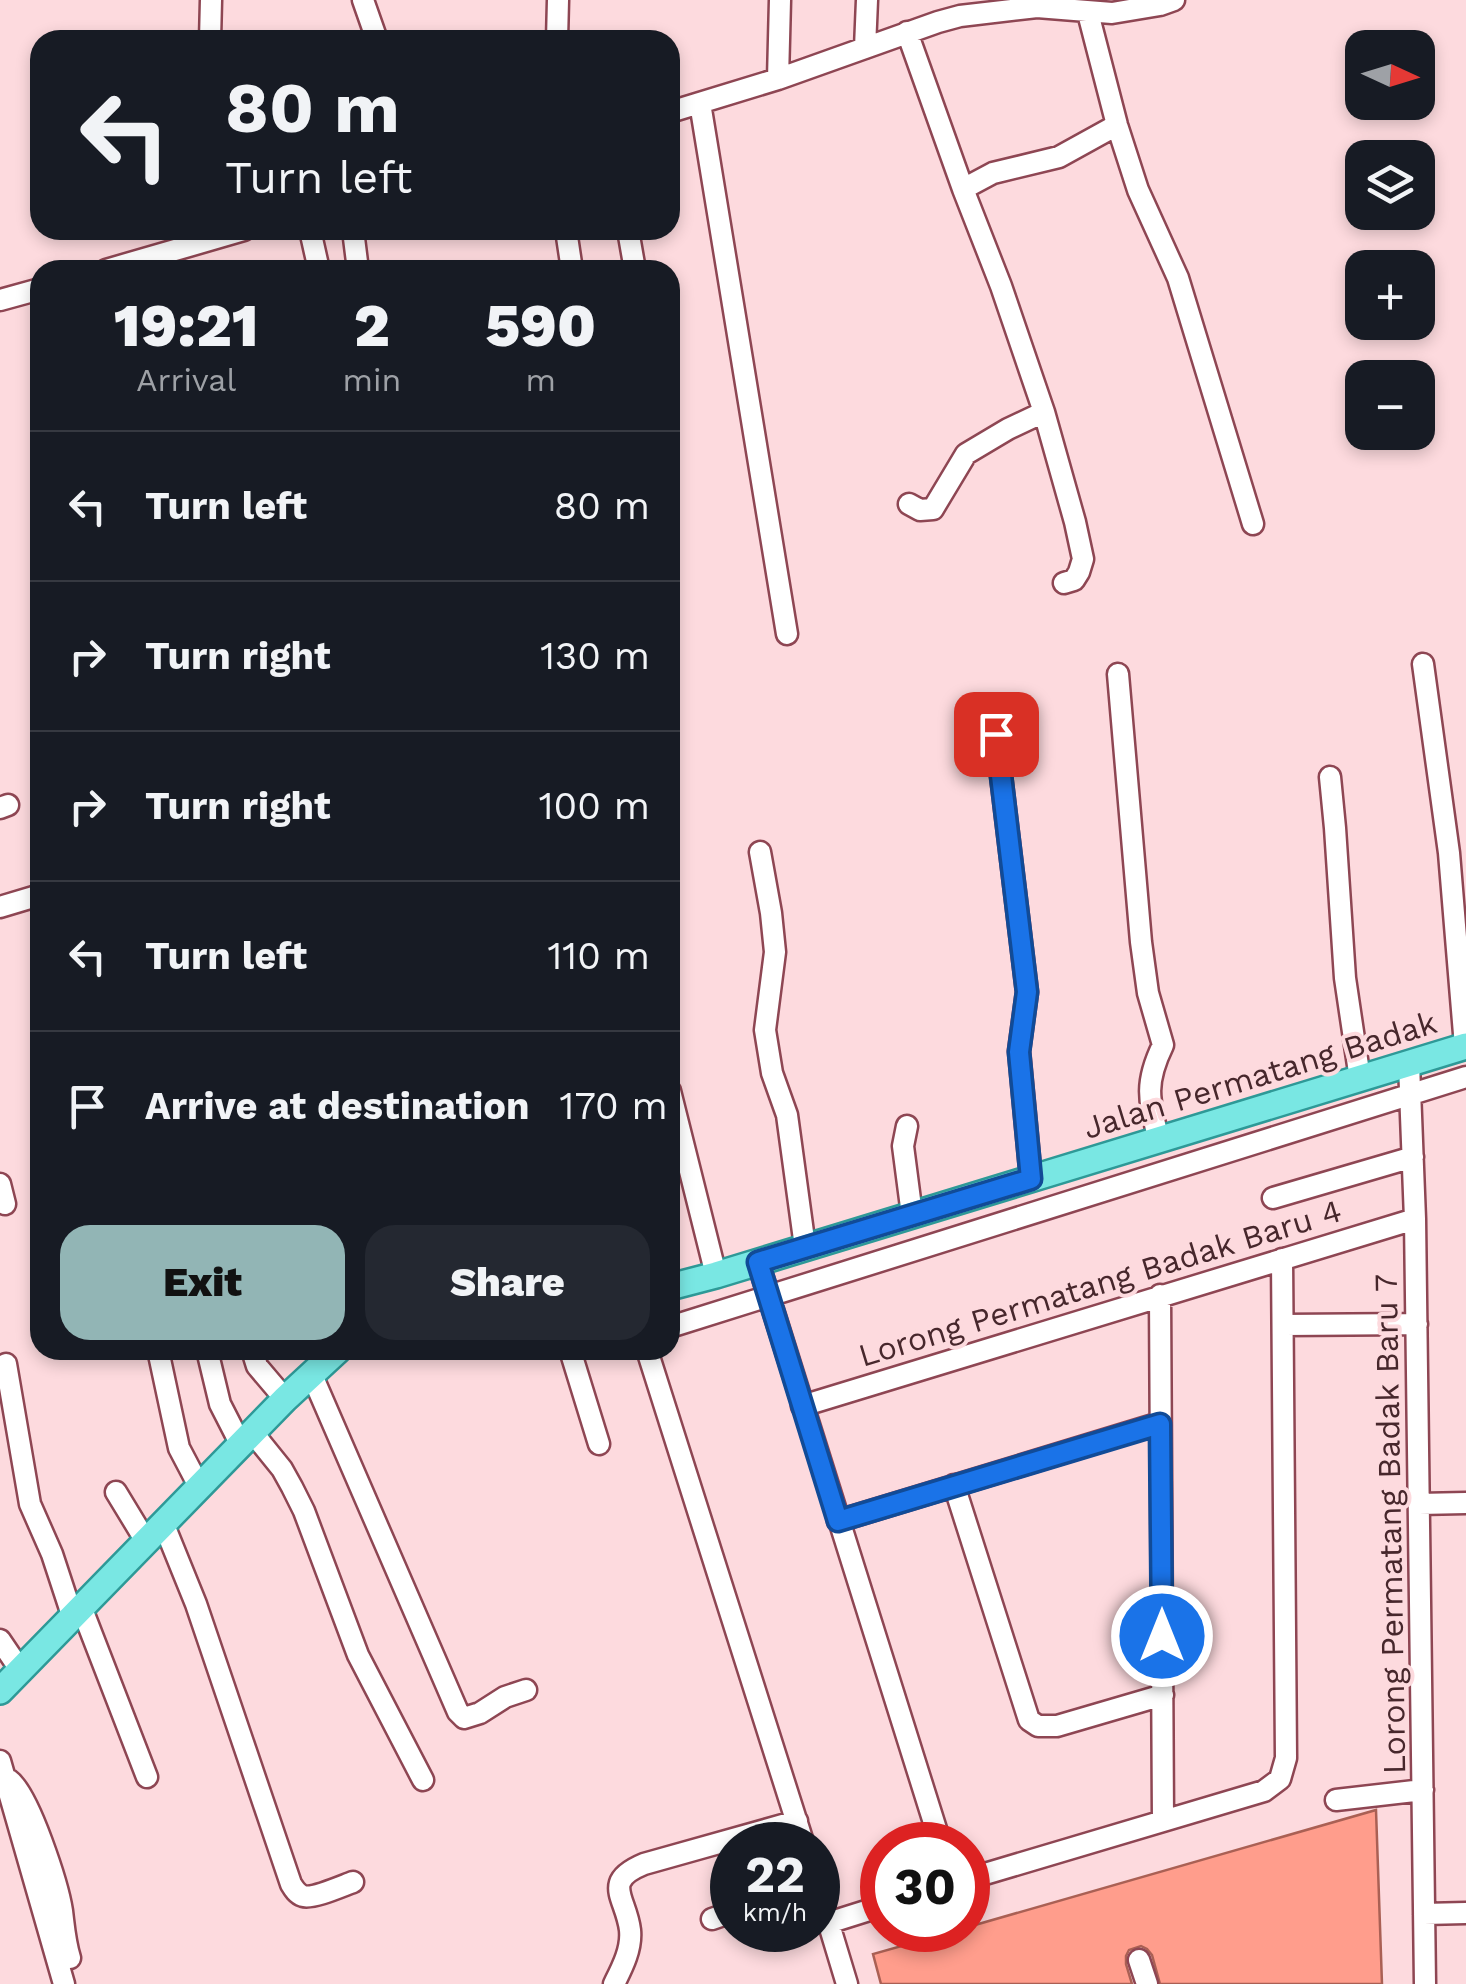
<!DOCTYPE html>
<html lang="en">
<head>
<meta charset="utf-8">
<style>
	:root { --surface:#171b24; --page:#242831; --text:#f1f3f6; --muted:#9ea1a6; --line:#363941; --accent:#92b5b5 }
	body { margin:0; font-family:"Work Sans",sans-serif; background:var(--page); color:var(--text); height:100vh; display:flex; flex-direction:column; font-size:38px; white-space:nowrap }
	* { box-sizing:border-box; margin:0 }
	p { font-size:32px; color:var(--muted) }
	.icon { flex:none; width:55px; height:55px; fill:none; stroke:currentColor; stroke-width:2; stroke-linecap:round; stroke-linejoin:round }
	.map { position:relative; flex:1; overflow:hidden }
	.side { position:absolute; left:30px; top:260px; width:650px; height:1100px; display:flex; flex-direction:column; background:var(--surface); border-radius:30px; box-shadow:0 5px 15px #0003 }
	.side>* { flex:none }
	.top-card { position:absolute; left:30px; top:30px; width:650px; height:210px; border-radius:30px; box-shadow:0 5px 15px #0003; background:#171b24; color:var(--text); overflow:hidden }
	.needle { width:65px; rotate:94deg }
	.tools { position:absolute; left:1345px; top:30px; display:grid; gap:20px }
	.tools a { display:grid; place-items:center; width:90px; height:90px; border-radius:20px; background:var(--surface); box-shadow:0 5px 15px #0003; font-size:50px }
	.speed { position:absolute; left:710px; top:1822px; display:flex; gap:20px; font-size:50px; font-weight:700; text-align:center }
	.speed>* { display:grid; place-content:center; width:130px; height:130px; border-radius:50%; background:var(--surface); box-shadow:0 5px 15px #0003; line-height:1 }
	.speed small { font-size:25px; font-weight:400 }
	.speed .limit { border:15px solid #d22; background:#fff; color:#111 }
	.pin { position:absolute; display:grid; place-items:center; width:85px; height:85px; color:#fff; margin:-42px; border-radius:20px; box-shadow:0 5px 15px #0006 }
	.me { position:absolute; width:110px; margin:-55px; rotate:0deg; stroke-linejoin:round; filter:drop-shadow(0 0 8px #0008) }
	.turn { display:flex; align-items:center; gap:35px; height:210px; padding:0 30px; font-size:45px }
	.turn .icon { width:130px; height:130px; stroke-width:2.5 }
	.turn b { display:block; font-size:70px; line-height:85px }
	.eta { display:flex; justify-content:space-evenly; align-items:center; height:170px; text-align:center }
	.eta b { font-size:60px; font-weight:800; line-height:70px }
	.button { display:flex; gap:20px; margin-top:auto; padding:20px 30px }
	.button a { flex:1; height:115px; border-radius:30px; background:var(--accent); color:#111; font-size:40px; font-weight:800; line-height:115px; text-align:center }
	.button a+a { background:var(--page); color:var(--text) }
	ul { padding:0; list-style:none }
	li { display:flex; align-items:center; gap:30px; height:150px; padding:0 30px; border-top:2px solid var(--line) }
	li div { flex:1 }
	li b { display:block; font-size:38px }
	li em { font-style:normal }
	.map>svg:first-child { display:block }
</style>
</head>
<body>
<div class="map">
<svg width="1466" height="1984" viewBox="0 0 1466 1984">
	<rect width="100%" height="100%" fill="#fddade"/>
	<path fill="#ff9d8c" stroke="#aa6054" stroke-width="2.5" d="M1376 1810 1382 1984H1160L1152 1955 1147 1949 1141 1946 1129 1950 1126 1956V1964L1132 1984H881L873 1954 958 1930H968V1927Z"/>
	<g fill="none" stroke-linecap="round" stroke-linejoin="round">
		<defs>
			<path id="minor" d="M363 0 377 40
				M1088 13 1117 125 1138 190 1178 278 1253 524
				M907 32 963 189 1001 286 1044 412 1075 522 1083 559 1079 572 1074 580 1064 583
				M210 40 211 0
				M557 40 558 0
				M865 48 867 0
				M778 79 780 0
				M700 103 787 634
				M670 112 778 79 938 22 960 16 1037 7 1112 13 1160 5 1174 0
				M963 189 993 173 1059 157 1117 125
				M310 230 319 270
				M353 230 358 270
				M566 230 572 270
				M628 230 635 270
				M106 270 244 230
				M0 300 40 289
				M909 504 920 510 933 509 966 454 1008 429 1044 412
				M1423 664 1449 853 1465 1046
				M1118 674 1141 942 1148 993 1163 1045C1144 1084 1149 1100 1159 1141
				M996 734 1027 992 1019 1051 1031 1179
				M1330 777 1335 828 1345 978 1360 1079
				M0 808 8 805
				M760 852 771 913 775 952 765 1030 772 1073 787 1115 805 1247
				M0 907 40 895
				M1409 1064 1415 1219 1425 1984
				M670 1091 716 1275
				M907 1126 903 1146 912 1215
				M0 1184 5 1204
				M1273 1198 1413 1157
				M758 1262 941 1845
				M1160 1295 1163 1820
				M1284 1325 1417 1324
				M670 1327 1466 1077
				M158 1350 179 1448 200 1488
				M207 1350 220 1404 241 1445
				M252 1350 257 1366 285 1399
				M570 1350 599 1444
				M647 1350 804 1845
				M6 1364 30 1504 52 1554 73 1618
				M311 1373 458 1712 464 1718 480 1713 505 1697 526 1690
				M802 1406 1415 1219
				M253 1433 282 1469 292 1487 304 1511 358 1655 423 1780
				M954 1485 1029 1720 1038 1726H1057L1163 1695
				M116 1492 147 1543
				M1419 1504 1466 1503
				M838 1521 1160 1423
				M164 1525 196 1604 291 1884C294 1889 297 1894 303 1896 313 1899 342 1886 353 1882
				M82 1609 147 1777
				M0 1640 21 1671
				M0 1761 64 1984
				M9 1780C29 1794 58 1885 62 1911 64 1927 65 1942 70 1958
				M1336 1800 1423 1790
				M968 1879 1264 1791 1280 1779 1286 1758 1282 1259
				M818 1888 847 1984
				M1424 1914 1466 1913
				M712 1919 732 1912
				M828 1923 882 1906
				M1139 1960 1147 1984
				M614 1984C622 1968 632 1949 630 1930 626 1897 601 1882 644 1864L797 1821"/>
			<path id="major" d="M670 1287 716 1275 1466 1046
				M0 1691 285 1399 338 1350"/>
		</defs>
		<use href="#minor" stroke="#8e4653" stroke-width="25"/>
		<use href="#major" stroke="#2e9997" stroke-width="30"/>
		<use href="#minor" stroke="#fff" stroke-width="20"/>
		<use href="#major" stroke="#79e7e3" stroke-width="25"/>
	</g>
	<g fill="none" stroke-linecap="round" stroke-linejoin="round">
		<defs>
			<path id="route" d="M996 734 1027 992 1019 1052 1031 1179 758 1262 838 1521 1160 1424 1162 1636"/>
		</defs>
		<use href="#route" stroke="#114b97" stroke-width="25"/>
		<use href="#route" stroke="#1a73e8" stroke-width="18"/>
	</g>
	<g text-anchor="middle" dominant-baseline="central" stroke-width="8" stroke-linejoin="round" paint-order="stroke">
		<g font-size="32" fill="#47272c" stroke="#fddade">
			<text transform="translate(1260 1075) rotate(-17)">Jalan Permatang Badak</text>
			<text transform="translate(1100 1283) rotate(-17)">Lorong Permatang Badak Baru 4</text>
			<text transform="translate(1390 1524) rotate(-91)">Lorong Permatang Badak Baru 7</text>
		</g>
	</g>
</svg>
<div class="tools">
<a><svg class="needle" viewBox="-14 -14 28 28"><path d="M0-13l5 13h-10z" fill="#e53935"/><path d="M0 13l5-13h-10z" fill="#9ea1a6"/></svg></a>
<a><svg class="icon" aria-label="layers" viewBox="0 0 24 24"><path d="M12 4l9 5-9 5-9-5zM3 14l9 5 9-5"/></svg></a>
<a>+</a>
<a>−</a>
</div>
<div class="speed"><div>22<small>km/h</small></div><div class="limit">30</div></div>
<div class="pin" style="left:996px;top:734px;background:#d93025"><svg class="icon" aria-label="arrive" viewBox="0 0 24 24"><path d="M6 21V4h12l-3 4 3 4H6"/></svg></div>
<svg class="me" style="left:1162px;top:1636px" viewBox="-20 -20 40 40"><circle r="17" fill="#1a73e8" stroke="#fff" stroke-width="3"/><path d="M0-11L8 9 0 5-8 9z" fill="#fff"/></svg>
<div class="top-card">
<div class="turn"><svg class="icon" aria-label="left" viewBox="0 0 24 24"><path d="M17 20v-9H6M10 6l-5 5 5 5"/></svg><div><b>80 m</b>Turn left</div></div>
</div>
<section class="side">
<div class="eta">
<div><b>19:21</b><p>Arrival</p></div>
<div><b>2</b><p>min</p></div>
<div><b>590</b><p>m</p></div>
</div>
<ul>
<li><svg class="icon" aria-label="left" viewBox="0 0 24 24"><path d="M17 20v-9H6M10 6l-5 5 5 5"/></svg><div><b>Turn left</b></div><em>80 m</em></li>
<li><svg class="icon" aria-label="right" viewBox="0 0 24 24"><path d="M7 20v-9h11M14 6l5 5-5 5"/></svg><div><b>Turn right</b></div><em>130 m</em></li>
<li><svg class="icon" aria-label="right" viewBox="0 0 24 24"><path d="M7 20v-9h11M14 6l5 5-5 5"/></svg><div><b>Turn right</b></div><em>100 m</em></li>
<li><svg class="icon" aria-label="left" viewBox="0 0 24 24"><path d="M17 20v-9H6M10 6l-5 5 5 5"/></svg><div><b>Turn left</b></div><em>110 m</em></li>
<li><svg class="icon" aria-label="arrive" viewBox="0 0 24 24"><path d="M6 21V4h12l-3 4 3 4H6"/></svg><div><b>Arrive at destination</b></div><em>170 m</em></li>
</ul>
<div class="button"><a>Exit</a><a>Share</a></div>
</section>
</div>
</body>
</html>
